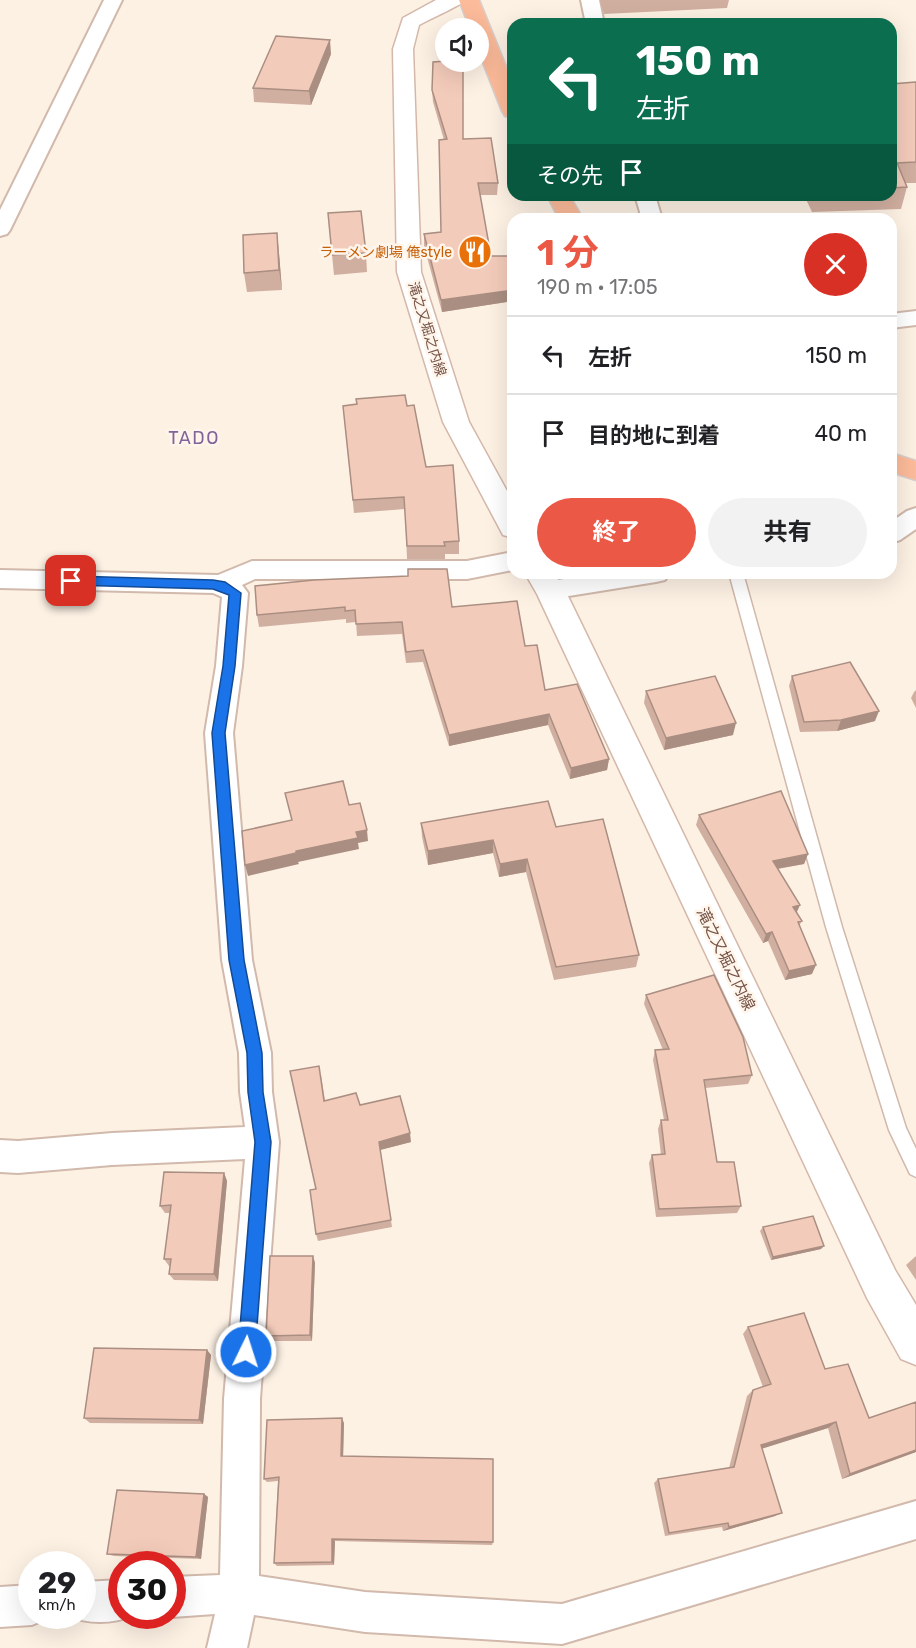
<!DOCTYPE html>
<html lang="ja">
<head>
<meta charset="utf-8">
<style>
	:root { --surface:#fff; --page:#f2f2f2; --text:#202124; --muted:#757577; --line:#e0e0e0; --accent:#eb5845 }
	body { margin:0; font-family:Rubik,"Noto Sans JP",sans-serif; background:var(--page); color:var(--text); height:100vh; display:flex; flex-direction:column; font-size:22px; white-space:nowrap }
	* { box-sizing:border-box; margin:0 }
	p { font-size:20px; color:var(--muted) }
	.icon { flex:none; width:33px; height:33px; fill:none; stroke:currentColor; stroke-width:2; stroke-linecap:round; stroke-linejoin:round }
	.map { position:relative; flex:1; overflow:hidden }
	.drawer { position:absolute; left:507px; top:213px; width:390px; height:366px; display:flex; flex-direction:column; background:var(--surface); border-radius:18px; box-shadow:0 6px 24px #0002 }
	.drawer>* { flex:none }
	.top-card { position:absolute; left:507px; top:18px; width:390px; height:183px; border-radius:18px; box-shadow:0 6px 24px #0002; background:#0b6e4f; color:#fff; overflow:hidden }
	.fabs { position:absolute; left:435px; top:18px; display:grid; gap:12px }
	.fabs a { display:grid; place-items:center; width:54px; height:54px; border-radius:50%; background:var(--surface); box-shadow:0 6px 24px #0002; font-size:30px }
	.speed { position:absolute; left:18px; top:1551px; display:flex; gap:12px; font-size:30px; font-weight:700; text-align:center }
	.speed>* { display:grid; place-content:center; width:78px; height:78px; border-radius:50%; background:var(--surface); box-shadow:0 6px 24px #0002; line-height:1 }
	.speed small { font-size:15px; font-weight:400 }
	.speed .limit { border:9px solid #d22; background:#fff; color:#111 }
	.pin { position:absolute; display:grid; place-items:center; width:51px; height:51px; color:#fff; margin:-26px; border-radius:12px; box-shadow:0 3px 9px #0006 }
	.me { position:absolute; width:66px; margin:-33px; rotate:4deg; stroke-linejoin:round; filter:drop-shadow(0 0 4px #0008) }
	.turn { display:flex; align-items:center; gap:21px; height:126px; padding:0 30px; font-size:27px }
	.turn .icon { width:78px; height:78px; stroke-width:2.5 }
	.turn b { display:block; font-size:42px; line-height:51px }
	.then { display:flex; align-items:center; height:57px; padding:0 30px; background:#0003; gap:12px; font-size:22px }
	.round { display:grid; place-items:center; flex:none; width:63px; height:63px; border-radius:32px; background:var(--page) }
	.head { display:flex; align-items:center; justify-content:space-between; height:102px; padding:0 30px }
	h1 { font-size:36px; font-weight:700; line-height:45px; color:var(--accent) }
	.action { display:flex; gap:12px; margin-top:auto; padding:12px 30px }
	.action a { flex:1; height:69px; border-radius:36px; background:var(--accent); color:#fff; font-size:24px; font-weight:700; line-height:69px; text-align:center }
	.action a+a { background:var(--page); color:var(--text) }
	ul { padding:0; list-style:none }
	li { display:flex; align-items:center; gap:18px; height:78px; padding:0 30px; border-top:2px solid var(--line) }
	li div { flex:1 }
	li b { display:block; font-size:22px }
	li em { font-style:normal }
	.map>svg:first-child { display:block }
</style>
</head>
<body>
<div class="map">
<svg width="916" height="1648" viewBox="0 0 916 1648">
	<rect width="100%" height="100%" fill="#fdf1e4"/>
	<g fill="none" stroke-linecap="round" stroke-linejoin="round">
		<defs>
			<path id="service" d="M729 573H743L842 927 906 1128 916 1149V1177L910 1174 889 1130 826 927Z"/>
			<path id="minor" d="M104 0H122L10 230 7 234 0 236V210Z
				M581 0H599L604 24H586Z
				M635 195H655L662 219H642Z
				M916 311V325L891 328V314Z
				M916 508V529L900 540 891 543V522L907 511Z
				M513 552V570L467 579H255L242 585 248 593 242 666 233 733 252 960 271 1053 272 1092 279 1142 260 1399 259 1576 365 1592 562 1604 916 1501V1539L562 1644 365 1632 254 1615 247 1648H207L215 1614 172 1617 169 1616H172V1577L220 1575 224 1399 245 1159 112 1165 18 1173 0 1172V1140L18 1141 112 1133 245 1127 240 1092 239 1053 222 960 205 733 216 666 222 597 213 593 0 588V570L218 575 252 561H467Z
				M598 573H669L665 580 656 582 550 599 541 597 537 590 541 583Z
				M122 1580V1616H132C113 1624 87 1624 68 1616H82V1582Z
				M32 1585V1616H47L46 1619 32 1625 0 1627V1587Z"/>
			<path id="secondary" d="M436 0H466C463 4 428 20 419 25L413 49 421 272 469 422 513 502V538L503 535 443 422 397 272 393 49 403 18Z
				M525 573H554L565 590 895 1270 916 1305V1365L901 1359 867 1298 537 594Z"/>
			<path id="trunk" d="M459 0H479L513 84V117L505 116 502 111 478 50V28H470Z
				M547 195H569L583 219H559Z
				M891 453 916 461V480L891 472Z"/>
		</defs>
		<use href="#service" stroke="#d1b9ac" stroke-width="3"/>
		<use href="#minor" stroke="#d1b9ac" stroke-width="4"/>
		<use href="#secondary" stroke="#d4b8aa" stroke-width="3"/>
		<use href="#trunk" stroke="#d9cfcc" stroke-width="3"/>
		<use href="#service" fill="#fff" fill-rule="evenodd"/>
		<use href="#minor" fill="#fff" fill-rule="evenodd"/>
		<use href="#secondary" fill="#fff" fill-rule="evenodd"/>
		<use href="#trunk" fill="#fcbb9a" fill-rule="evenodd"/>
	</g>
	<path fill="#d1afa0" d="M600 0H729L727 8 604 14Z
		M331 54 311 105 254 102 253 88Z
		M916 82V183H906L907 187 901 209 812 212 804 195H891V84Z
		M432 90 463 139 498 183 497 195H480L491 256 513 259V301L442 312 424 246V234L441 232 444 140 433 102Z
		M664 195H708L664 197Z
		M328 213 366 253 367 272 334 275Z
		M279 253 282 290 247 292 244 273Z
		M356 399 407 406 426 467 459 541V554H445V559H407L405 509 354 513 343 406 357 404Z
		M255 586 452 607 525 646 545 690 609 759 607 770 570 779 548 725 449 746 423 662 406 663 402 634 357 636 356 622 346 623V619L259 627 257 615Z
		M792 676 875 721 837 731 800 732 789 686Z
		M916 690V708L911 698 914 692Z
		M646 691 733 735 664 750 644 703Z
		M699 815 808 854 804 864 778 869 797 912 802 921 799 926 812 974 785 980 768 941 763 943 696 825Z
		M421 823 556 827 639 955 636 967 554 980 526 872 499 877 493 853 428 865 422 837Z
		M646 995 752 1075 748 1084 705 1088 717 1162 741 1206 737 1213 656 1217 649 1163 652 1155H661L658 1129 661 1120H664L653 1060 655 1050H663L644 1004Z
		M321 1075 325 1100 360 1105 411 1142 380 1150 392 1227 318 1241 316 1234V1189Z
		M224 1173 227 1181 218 1281 174 1280 169 1274 170 1266H169L164 1259 170 1213H165L160 1206Z
		M763 1227 821 1249 771 1260 760 1231Z
		M313 1256 315 1263 312 1341H269L266 1336Z
		M916 1256V1280L906 1265Z
		M748 1327 825 1369 869 1418 916 1402V1452L842 1479 828 1428 762 1448 775 1516 723 1531 722 1527 665 1536 654 1483 658 1479 729 1468 747 1396 753 1390 763 1387 743 1334Z
		M207 1350 211 1355 203 1424 90 1423 84 1418Z
		M344 1423 343 1456 493 1542 492 1545 335 1541 334 1565 277 1566 274 1563 278 1481 267 1482 264 1479Z
		M204 1494 208 1497 201 1559 114 1556 107 1554Z"/>
	<path fill="#aa8e82" d="M330 40 331 54 311 105 309 91Z
		M277 233 279 253 282 290 279 270Z
		M513 290V301L442 312 441 300Z
		M879 711 875 721 837 731 841 720Z
		M549 714 548 725 449 746V735Z
		M736 723 733 735 664 750 666 738Z
		M609 759 607 770 570 779 571 768Z
		M367 830 368 841 358 843 359 849 298 862 299 864 248 876 245 865 296 851 356 832Z
		M493 840V853L428 865V851Z
		M808 854 804 864 769 870 773 861Z
		M527 859 526 872 499 877 500 864Z
		M800 905 796 914 793 907Z
		M772 932 768 941 763 943 766 934Z
		M816 965 812 974 785 980 789 971Z
		M410 1133 411 1142 380 1150 379 1142Z
		M224 1173 227 1181 218 1281 214 1274Z
		M824 1246 821 1249 771 1260 773 1257Z
		M313 1256 315 1263 312 1341 310 1335Z
		M207 1350 211 1355 203 1424 199 1420Z
		M342 1418 344 1423 343 1460 341 1456Z
		M836 1422 828 1428 755 1451 761 1445Z
		M916 1450V1452L842 1479 850 1474Z
		M204 1494 208 1497 201 1559 196 1557Z
		M782 1513 775 1516 723 1531 729 1527Z
		M332 1539 335 1541 334 1565 332 1562Z"/>
	<path fill="#f3cbba" stroke="#aa8e82" stroke-width="1.5" d="M276 36 330 40 309 91 253 88Z
		M446 61 463 62V139L491 138 498 183H478L491 256H509V259H513V290L441 300 424 234 441 232 439 140 447 139 432 90 433 62Z
		M916 82V162L897 163 907 187 891 188V84Z
		M361 211 366 253 332 255 328 213Z
		M277 233 279 270 244 273 243 235Z
		M405 395 407 406 414 405 426 467 453 465 459 541 444 542 445 546H407L404 497 353 500 343 406 357 404 356 399Z
		M408 569H447L452 607 517 601 525 646 537 645 545 690 577 684 609 759 571 768 549 714 449 735 423 650 406 652 402 622 356 624 355 610 345 611V607L257 615 255 586 314 580 408 576Z
		M850 662 879 711 841 720 804 722 792 676Z
		M715 676 736 723 666 738 646 691Z
		M343 781 349 805 360 803 367 830 356 832 358 838 296 851V853L245 865 242 831 292 820 285 793Z
		M781 791 808 854 773 861 800 905 793 907 802 921 798 922 816 965 789 971 772 932 766 934 699 815Z
		M548 801 556 827 603 819 639 955 556 967 527 859 500 864 493 840 428 851 421 823Z
		M714 975 743 1037 752 1075 704 1080 717 1162H734L741 1206 659 1209 652 1155 665 1154 661 1120H668L655 1050 669 1049 646 995Z
		M319 1066 324 1101 356 1093 360 1105 400 1096 410 1133 379 1142 391 1220 316 1234 310 1190 316 1189 290 1071Z
		M164 1172 224 1173 214 1274H169L171 1259H164L171 1205 160 1206Z
		M813 1216 824 1246 773 1257 763 1227Z
		M270 1256H313L310 1335 266 1336Z
		M804 1313 825 1369 848 1364 869 1418 916 1402V1450L850 1474 836 1422 761 1445 782 1513 729 1527 728 1523 669 1533 658 1479 734 1467 753 1390 771 1384 748 1327Z
		M94 1348 207 1350 199 1420 84 1418Z
		M342 1418 341 1456 493 1459V1542L332 1539V1562L274 1563 279 1477 264 1479 267 1420Z
		M117 1490 204 1494 196 1557 107 1554Z"/>
	<path fill="#1a73e8" stroke="#114b97" stroke-width="1.5" d="M71 576 213 580 225 582 241 593 235 666 225 733 244 960 262 1053 263 1092 271 1142 255 1352 252 1358 246 1361 240 1358 238 1352 255 1142 248 1092 247 1053 229 960 212 733 223 666 229 595 213 589 71 585 65 581Z"/>
	<defs>
		<symbol id="restaurant-disc" viewBox="-11 -11 22 22"><circle r="9.5" fill="#e8710a" stroke="#fff5eb"/><path d="M-5-6h1v4h1v-4h1v4h1v-4h1v5L-1.5 .5V6h-2V.5L-5-1ZM5-6V6H3V1.5H1.5Q1.5-4 5-6Z" fill="#fff"/></symbol>
	</defs>
	<g fill-rule="evenodd">
		<use href="#restaurant-disc" x="456" y="233" width="38" height="38"/>
	</g>
	<g text-anchor="middle" dominant-baseline="central" stroke-width="5" stroke-linejoin="round" paint-order="stroke">
		<g font-size="14" fill="#c56008" stroke="#fff5eb" text-anchor="end">
			<text x="452" y="252">ラーメン劇場 俺style</text>
		</g>
		<g font-size="14" fill="#765448" stroke="#fff5eb">
			<text transform="translate(427 329) rotate(73)">滝之又堀之内線</text>
		</g>
		<g font-size="16" fill="#765448" stroke="#fff5eb">
			<text transform="translate(726 959) rotate(64)">滝之又堀之内線</text>
		</g>
		<g font-size="18" letter-spacing="1.5" fill="#82649a" stroke="#fff5eb">
			<text x="194" y="438">TADO</text>
		</g>
	</g>
</svg>
<div class="fabs">
<a><svg class="icon" aria-label="sound" viewBox="0 0 24 24"><path d="M4 9h4l5-4v14l-5-4H4zM17 9q2 3 0 6"/></svg></a>
</div>
<div class="speed"><div>29<small>km/h</small></div><div class="limit">30</div></div>
<div class="pin" style="left:71px;top:581px;background:#d93025"><svg class="icon" aria-label="arrive" viewBox="0 0 24 24"><path d="M6 21V4h12l-3 4 3 4H6"/></svg></div>
<svg class="me" style="left:246px;top:1352px" viewBox="-20 -20 40 40"><circle r="17" fill="#1a73e8" stroke="#fff" stroke-width="3"/><path d="M0-11L8 9 0 5-8 9z" fill="#fff"/></svg>
<div class="top-card">
<div class="turn"><svg class="icon" aria-label="left" viewBox="0 0 24 24"><path d="M17 20v-9H6M10 6l-5 5 5 5"/></svg><div><b>150 m</b>左折</div></div>
<div class="then">その先<svg class="icon" aria-label="arrive" viewBox="0 0 24 24"><path d="M6 21V4h12l-3 4 3 4H6"/></svg></div>
</div>
<section class="drawer">
<div class="head"><div><h1>1 分</h1><p>190 m · 17:05</p></div><a class="round" style="background:#d93025;color:#fff"><svg class="icon" aria-label="close" viewBox="0 0 24 24"><path d="M6 6l12 12M18 6L6 18"/></svg></a></div>
<ul>
<li><svg class="icon" aria-label="left" viewBox="0 0 24 24"><path d="M17 20v-9H6M10 6l-5 5 5 5"/></svg><div><b>左折</b></div><em>150 m</em></li>
<li><svg class="icon" aria-label="arrive" viewBox="0 0 24 24"><path d="M6 21V4h12l-3 4 3 4H6"/></svg><div><b>目的地に到着</b></div><em>40 m</em></li>
</ul>
<div class="action"><a>終了</a><a>共有</a></div>
</section>
</div>
</body>
</html>
